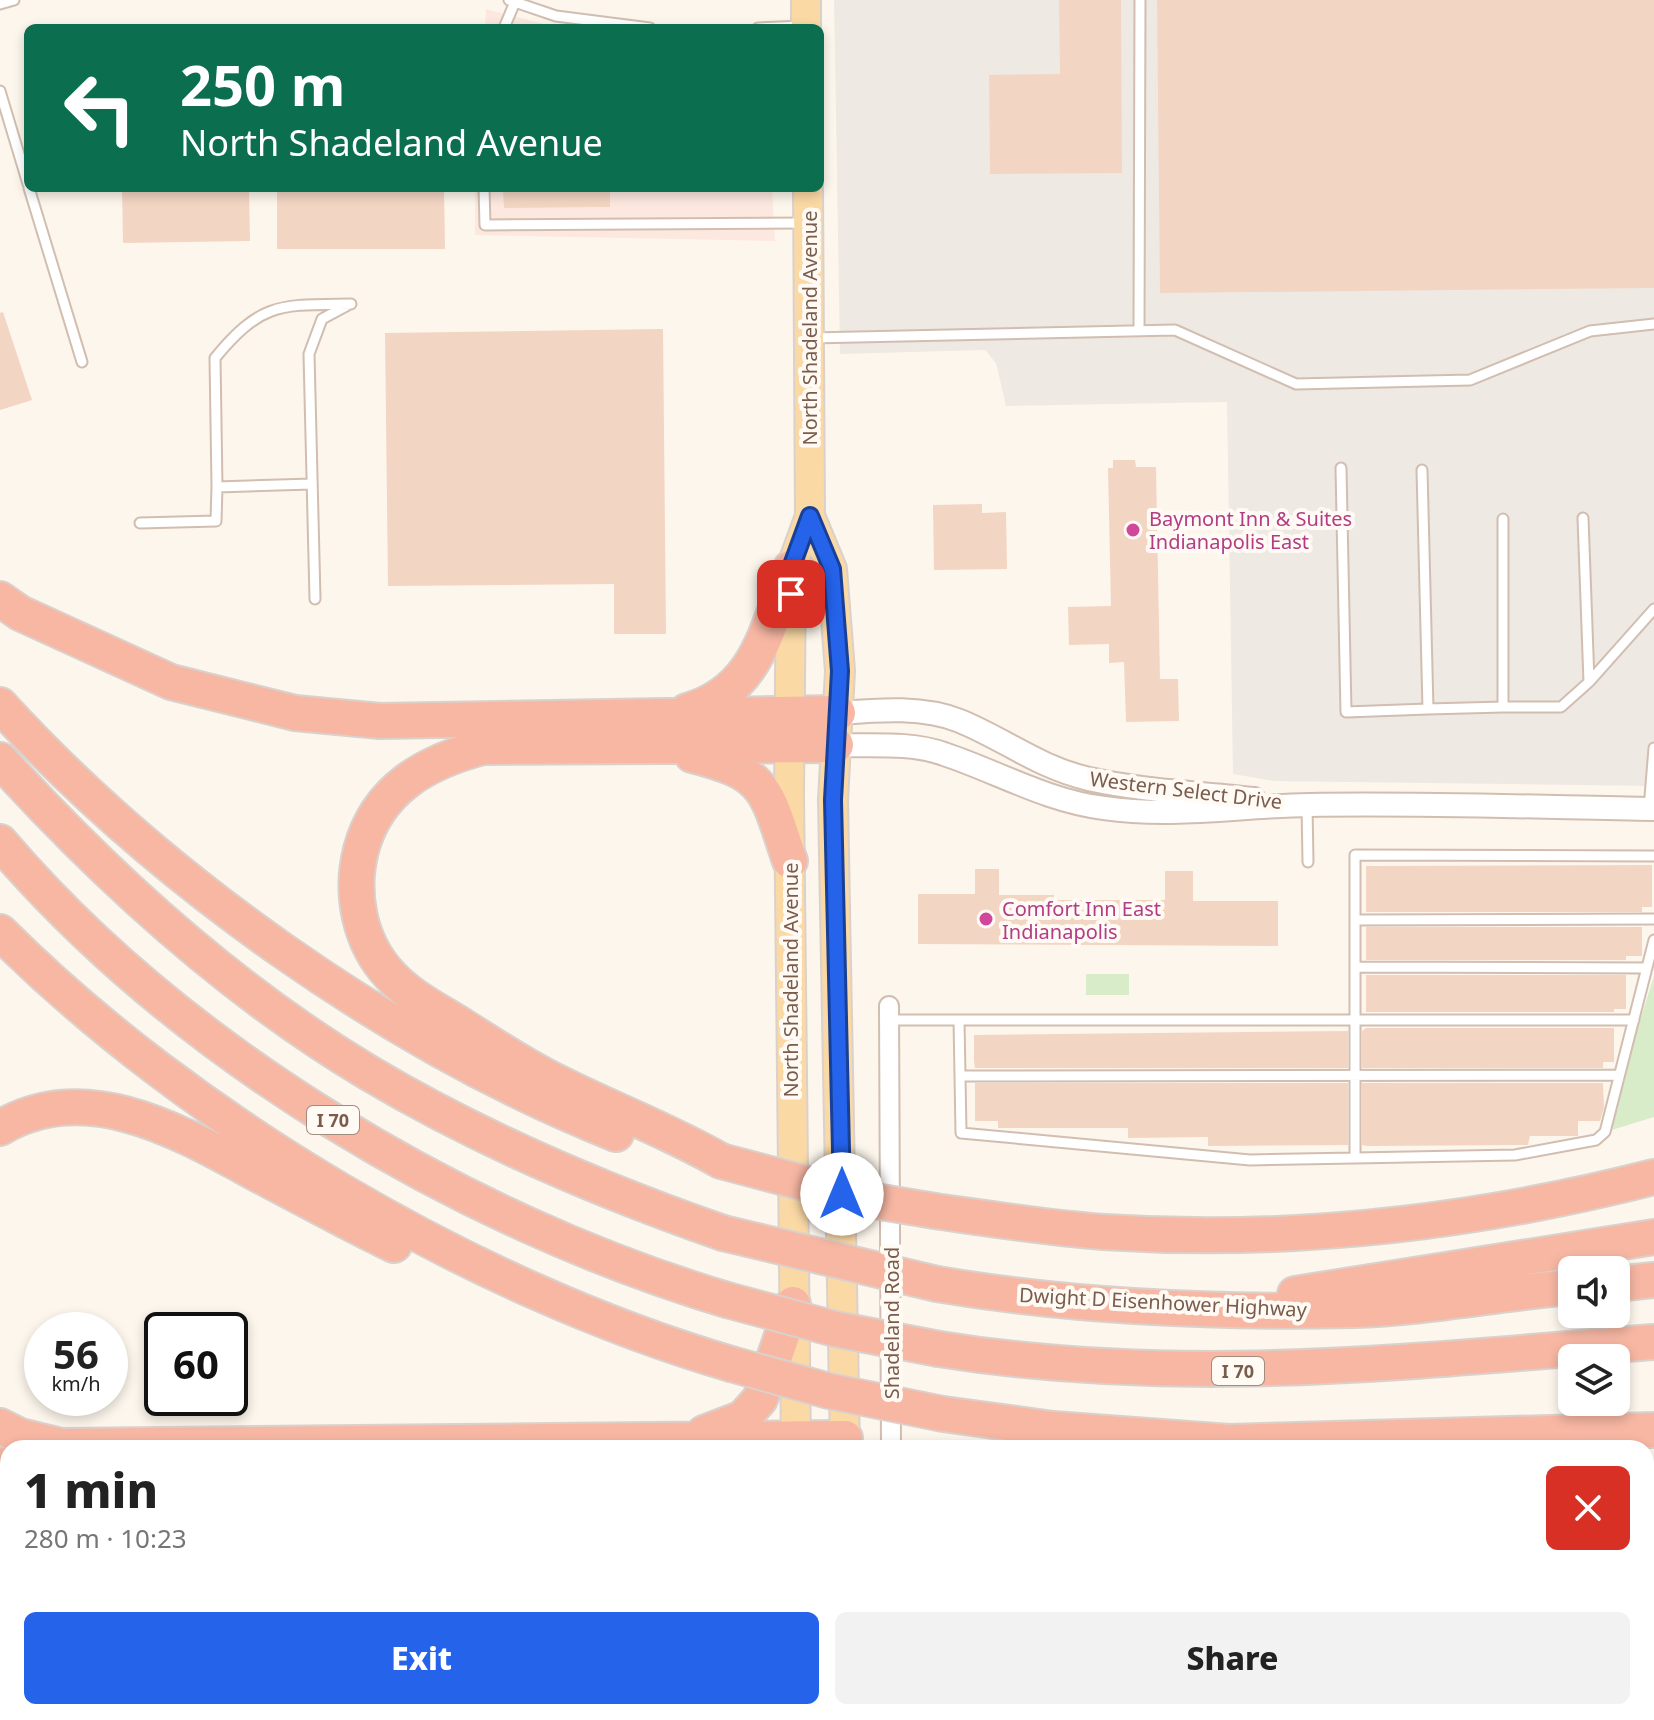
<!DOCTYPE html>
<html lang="en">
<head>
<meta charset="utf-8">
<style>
	:root { --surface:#fff; --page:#f2f2f2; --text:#222; --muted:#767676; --accent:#2563eb }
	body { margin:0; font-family:"Noto Sans",sans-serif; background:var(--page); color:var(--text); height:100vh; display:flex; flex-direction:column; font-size:30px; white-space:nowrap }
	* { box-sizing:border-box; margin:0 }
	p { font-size:26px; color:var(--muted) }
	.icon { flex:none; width:44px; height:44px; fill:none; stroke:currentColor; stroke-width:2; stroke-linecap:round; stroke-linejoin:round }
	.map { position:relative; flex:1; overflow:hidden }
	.panel { position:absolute; left:0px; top:1440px; width:1654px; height:280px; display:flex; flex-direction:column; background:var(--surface); border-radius:24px 24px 0 0; box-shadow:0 4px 12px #0003 }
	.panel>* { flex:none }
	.guide { position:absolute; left:24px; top:24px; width:800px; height:168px; border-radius:12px; box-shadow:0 4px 12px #0003; background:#0b6e4f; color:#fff; overflow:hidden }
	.buttons { position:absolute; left:1558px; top:1256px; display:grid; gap:16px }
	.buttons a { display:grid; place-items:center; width:72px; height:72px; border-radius:12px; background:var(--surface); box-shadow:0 4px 12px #0003; font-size:40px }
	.speed { position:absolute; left:24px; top:1312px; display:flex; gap:16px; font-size:40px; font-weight:700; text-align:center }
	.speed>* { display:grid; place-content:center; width:104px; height:104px; border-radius:50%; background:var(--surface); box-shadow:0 4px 12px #0003; line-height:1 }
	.speed small { font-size:20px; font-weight:400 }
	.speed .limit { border:4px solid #111; border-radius:12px; background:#fff; color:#111 }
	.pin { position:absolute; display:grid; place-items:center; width:68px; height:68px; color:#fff; margin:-34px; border-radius:16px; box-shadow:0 4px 12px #0006 }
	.me { position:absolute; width:88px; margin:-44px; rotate:0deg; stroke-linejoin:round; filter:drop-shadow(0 0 6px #0008) }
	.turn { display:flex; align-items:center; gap:28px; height:168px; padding:0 24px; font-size:36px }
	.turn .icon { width:104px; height:104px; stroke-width:2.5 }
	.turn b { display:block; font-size:56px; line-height:68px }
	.round { display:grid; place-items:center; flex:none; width:84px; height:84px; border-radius:12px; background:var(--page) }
	.summary { display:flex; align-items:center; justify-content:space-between; height:136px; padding:0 24px }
	h1 { font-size:48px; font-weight:800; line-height:60px }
	.cta { display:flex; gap:16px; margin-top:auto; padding:16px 24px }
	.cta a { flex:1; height:92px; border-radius:12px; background:var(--accent); color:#fff; font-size:32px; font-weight:800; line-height:92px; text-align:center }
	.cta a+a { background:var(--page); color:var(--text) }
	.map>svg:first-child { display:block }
</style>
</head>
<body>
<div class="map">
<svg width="1654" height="1720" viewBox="0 0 1654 1720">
	<rect width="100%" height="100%" fill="#fdf6ec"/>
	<path fill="#fde8e0" d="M486 9 560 28H485Z
		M475 188H772L775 241 475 235Z
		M1654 1480V1720H1528L1530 1712H1646V1481Z
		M905 1712H1458L1457 1720H905Z"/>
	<path fill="#efe9e4" d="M834 0H1654V786L1273 781 1233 774 1227 402 1006 406 996 363 985 350 840 354Z"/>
	<path fill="#d8ecc9" d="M1086 974H1129V995H1086Z
		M1654 976V1117L1605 1132Z"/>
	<path fill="#fdf6ec" d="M1653 1213 1617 1359 1589 1358 1601 1314H1616L1614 1270 1629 1217Z"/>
	<path fill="#f3d5c3" d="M1059 0H1121L1122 173 990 174 989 75 1060 74Z
		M1157 0H1654V288L1160 293Z
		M122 188H249L250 241 123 243Z
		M277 188H444L445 249H277Z
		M517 188H610V207L504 208 503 190Z
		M3 312 32 400 0 410V313Z
		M663 329 666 634H614V584L388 586 385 333Z
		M1113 460H1135L1136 467H1156L1160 679H1178L1179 721 1126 722 1124 662 1109 663V644L1069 645 1068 607 1111 606 1108 468H1113Z
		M982 504V513L1006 512 1007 569 934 570 933 505Z
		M1652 865V907H1642V912H1366V866Z
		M975 869H999V895H1054V900H1165V871H1193V901H1278V946L918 944V894H975Z
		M1366 927H1642V956H1626V960H1366Z
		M1366 975H1626V1009H1614V1012H1366Z
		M1366 1028H1614V1062H1603V1068H1362V1031Z
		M1348 1031V1068H975L974 1061V1035Z
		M975 1083H1348V1145L1208 1146V1137L1128 1138V1128H998V1121H975Z
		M1362 1083H1603L1604 1108 1600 1121H1578V1136H1530L1528 1145 1367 1146 1362 1145Z"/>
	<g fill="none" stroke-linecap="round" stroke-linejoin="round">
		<defs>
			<path id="service" d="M509 0 556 16 650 28
				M0 4 14 0
				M504 28 515 2
				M758 28 803 26
				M0 91 28 184
				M29 188 82 362
				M484 188 485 225 805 223
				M1139 330 1140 0
				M811 338 1175 330 1296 384 1470 380 1590 331 1654 324
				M1341 468 1346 712 1428 709 1422 470
				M312 484 217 487 215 358C262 301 281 305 351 304
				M140 523 216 521 217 487
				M315 599 309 354 322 319 348 305
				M1589 682 1654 609
				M1503 707H1561L1589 682 1583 518
				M1428 709 1503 707V519
				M1307 805 1308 862
				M1649 809 1654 748
				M1654 856 1355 855V1158L1515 1155 1596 1140 1605 1132 1654 940
				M1355 920 1654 919
				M1355 967 1647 968
				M889 1020H1634
				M959 1020 960 1076 1619 1075
				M960 1076 961 1133 1250 1160 1355 1158
				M1646 1514 1654 1513
				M1646 1686 1654 1688
				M1569 1720 1572 1712"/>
			<path id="minor" d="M889 1006 891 1448
				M893 1712V1720"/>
			<path id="tertiary" d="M838 713C878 710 923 706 960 721 1006 740 1038 767 1089 779 1143 791 1200 793 1254 799
				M836 745C871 746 911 742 944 754 998 772 1047 801 1104 808 1173 818 1240 806 1309 805 1424 803 1539 807 1654 809"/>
			<path id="primary" d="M806 0V28
				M810 516 832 569 840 671 833 800 845 1448
				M796 1448 789 794 791 568 810 516 808 188
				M796 1712V1720
				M845 1712 846 1720"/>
			<path id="motorway" d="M0 599 20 613 171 682 295 713 380 721 838 713
				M0 705C161 881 395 1046 616 1134
				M687 711C758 691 766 629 791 568
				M692 755C769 774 766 791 790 861
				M0 760C109 880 230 990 369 1073 480 1139 602 1191 723 1233
				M0 842C180 1053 463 1221 727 1300
				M0 932C189 1121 475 1289 731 1364
				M0 1128C88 1075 185 1135 263 1177 307 1200 350 1224 394 1245
				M721 1161C671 1132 615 1111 563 1085 528 1069 496 1047 464 1027 439 1011 410 997 390 975 359 942 350 893 361 850 377 789 426 762 483 747L836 745
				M935 1211C991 1219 1048 1228 1104 1232 1290 1244 1474 1223 1654 1177
				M937 1284C1073 1307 1216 1313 1354 1310 1427 1308 1500 1293 1572 1287
				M1616 1284 1654 1280
				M1295 1294 1654 1237
				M939 1349C1182 1388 1412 1361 1654 1342
				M943 1414 1053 1429 1229 1442 1654 1430
				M0 1426 20 1436 61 1446 845 1438
				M704 1433 743 1418 760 1399 793 1304
				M0 1465 8 1468"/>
		</defs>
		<use href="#service" stroke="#d1beb0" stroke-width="13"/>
		<use href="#minor" stroke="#d1beb0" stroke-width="22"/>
		<use href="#tertiary" stroke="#d1beb0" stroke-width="26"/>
		<use href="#primary" stroke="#dad1cd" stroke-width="32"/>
		<use href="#motorway" stroke="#dad1cd" stroke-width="38"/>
		<use href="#service" stroke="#fff" stroke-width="9"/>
		<use href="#minor" stroke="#fff" stroke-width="18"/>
		<use href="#tertiary" stroke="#fff" stroke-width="22"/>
		<use href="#primary" stroke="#fbd9a5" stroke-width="28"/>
		<use href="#motorway" stroke="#f7b7a3" stroke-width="34"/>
		<defs>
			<path id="motorway-bridge" d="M721 1161 869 1200 935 1211
				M723 1233 937 1284
				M727 1300 835 1329 939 1349
				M731 1364 829 1391 943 1414"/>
		</defs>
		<use href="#motorway-bridge" stroke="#dad1cd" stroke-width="38" stroke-linecap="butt"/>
		<use href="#motorway-bridge" stroke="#f7b7a3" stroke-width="34"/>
	</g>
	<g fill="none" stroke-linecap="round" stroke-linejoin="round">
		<defs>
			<path id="route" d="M791 594V568L810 516 832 569 840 671 833 800 842 1194"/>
		</defs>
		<use href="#route" stroke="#184099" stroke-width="20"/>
		<use href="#route" stroke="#2563eb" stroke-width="14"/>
	</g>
	<g fill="#d1479c" stroke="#fffaf3" stroke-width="3">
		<circle cx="1133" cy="530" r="8"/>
		<circle cx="986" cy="919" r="8"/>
	</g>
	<g text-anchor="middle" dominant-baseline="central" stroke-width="8" stroke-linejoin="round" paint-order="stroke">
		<g fill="#fffaf3" stroke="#a28b7f" stroke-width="2">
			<rect x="307" y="1106" width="52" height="28" rx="6"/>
			<rect x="1212" y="1357" width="52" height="28" rx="6"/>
		</g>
		<g font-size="18" font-weight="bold" fill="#7a5c4d">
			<text x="333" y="1120">I 70</text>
			<text x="1238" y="1371">I 70</text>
		</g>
		<g font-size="20" fill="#7a5c4d" stroke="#fffaf3">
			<text transform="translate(809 328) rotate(-90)">North Shadeland Avenue</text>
			<text transform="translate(1186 790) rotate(7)">Western Select Drive</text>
			<text transform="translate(790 980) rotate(-90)">North Shadeland Avenue</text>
			<text transform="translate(1163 1302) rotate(3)">Dwight D Eisenhower Highway</text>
			<text transform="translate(891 1323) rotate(-90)">Shadeland Road</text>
		</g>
		<g font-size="20" fill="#b23c85" stroke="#fffaf3" text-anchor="start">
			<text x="1149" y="518">Baymont Inn &amp; Suites<tspan x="1149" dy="23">Indianapolis East</tspan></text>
			<text x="1002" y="908">Comfort Inn East<tspan x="1002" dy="23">Indianapolis</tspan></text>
		</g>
	</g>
</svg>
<div class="buttons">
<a><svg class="icon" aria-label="sound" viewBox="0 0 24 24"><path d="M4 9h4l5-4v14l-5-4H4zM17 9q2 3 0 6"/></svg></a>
<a><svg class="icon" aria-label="layers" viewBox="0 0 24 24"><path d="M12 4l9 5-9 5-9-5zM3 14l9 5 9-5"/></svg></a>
</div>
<div class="speed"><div>56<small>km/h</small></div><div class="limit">60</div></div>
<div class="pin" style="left:791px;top:594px;background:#d93025"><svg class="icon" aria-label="arrive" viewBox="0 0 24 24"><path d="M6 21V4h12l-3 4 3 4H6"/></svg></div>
<svg class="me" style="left:842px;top:1194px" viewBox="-20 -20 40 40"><circle r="19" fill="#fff"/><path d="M0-13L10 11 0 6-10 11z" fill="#2563eb"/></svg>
<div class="guide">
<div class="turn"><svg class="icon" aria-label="left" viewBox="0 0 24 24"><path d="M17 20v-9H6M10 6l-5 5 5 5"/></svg><div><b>250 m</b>North Shadeland Avenue</div></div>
</div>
<section class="panel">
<div class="summary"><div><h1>1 min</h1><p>280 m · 10:23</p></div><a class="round" style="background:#d93025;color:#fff"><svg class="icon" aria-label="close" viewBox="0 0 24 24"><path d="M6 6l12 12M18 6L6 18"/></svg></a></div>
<div class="cta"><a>Exit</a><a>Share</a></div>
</section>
</div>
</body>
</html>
